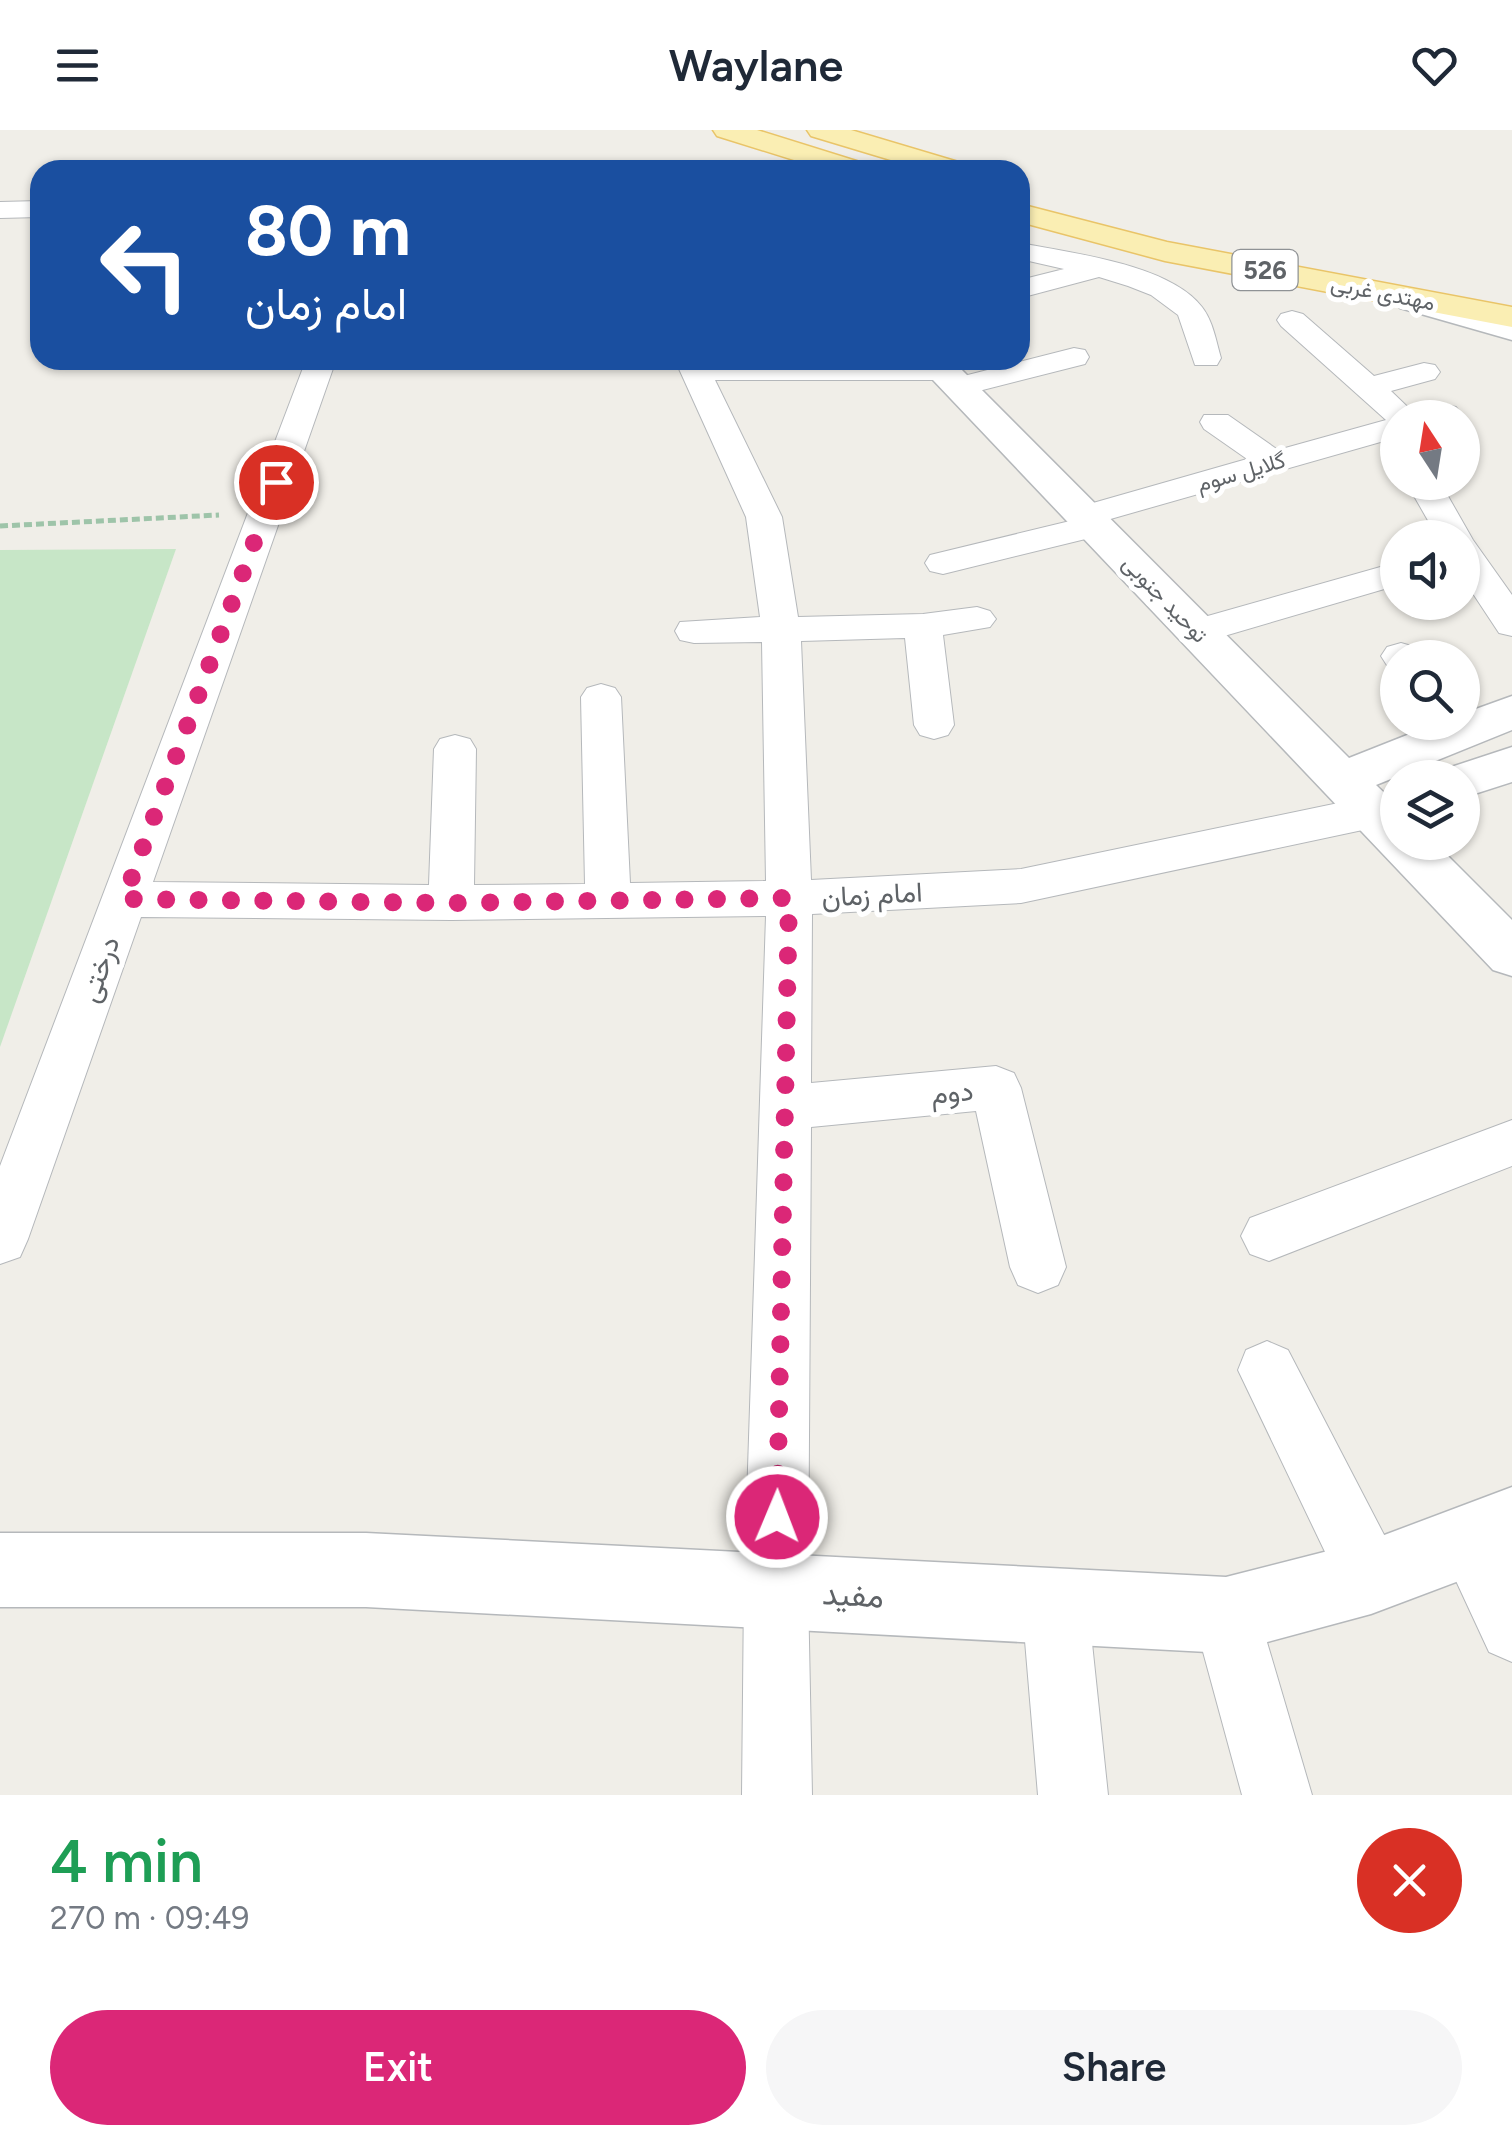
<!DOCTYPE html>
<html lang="en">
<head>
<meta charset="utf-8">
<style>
	:root { --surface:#fff; --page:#f6f6f7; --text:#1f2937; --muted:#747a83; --accent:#db2777 }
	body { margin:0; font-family:Figtree,Vazirmatn,sans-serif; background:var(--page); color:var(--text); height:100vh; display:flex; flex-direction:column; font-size:38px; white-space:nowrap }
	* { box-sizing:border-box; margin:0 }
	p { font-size:32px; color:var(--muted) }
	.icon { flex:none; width:55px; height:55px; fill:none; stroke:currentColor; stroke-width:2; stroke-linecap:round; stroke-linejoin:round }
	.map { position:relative; height:1665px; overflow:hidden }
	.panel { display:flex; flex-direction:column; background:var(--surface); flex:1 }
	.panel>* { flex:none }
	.top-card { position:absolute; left:30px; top:30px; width:1000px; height:210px; border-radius:30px; box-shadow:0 2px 8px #0004; background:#1a4fa0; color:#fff; overflow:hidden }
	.needle { width:65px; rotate:348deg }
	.tools { position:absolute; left:1380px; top:270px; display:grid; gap:20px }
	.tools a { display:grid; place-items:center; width:100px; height:100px; border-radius:50%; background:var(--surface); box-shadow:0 2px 8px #0004; font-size:50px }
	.pin { position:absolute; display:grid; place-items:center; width:85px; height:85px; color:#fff; margin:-42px; border:5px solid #fff; border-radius:50%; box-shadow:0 2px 10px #0007 }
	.me { position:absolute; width:110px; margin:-55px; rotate:1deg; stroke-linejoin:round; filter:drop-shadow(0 0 8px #0008) }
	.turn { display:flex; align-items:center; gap:35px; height:210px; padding:0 50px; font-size:45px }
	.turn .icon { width:130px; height:130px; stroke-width:2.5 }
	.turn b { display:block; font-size:70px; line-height:85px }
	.round { display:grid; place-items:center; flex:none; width:105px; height:105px; border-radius:52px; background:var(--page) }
	.summary { display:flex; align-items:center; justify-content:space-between; height:170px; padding:0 50px }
	h1 { font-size:60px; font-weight:600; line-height:75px; color:#1e9e55 }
	.cta { display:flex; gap:20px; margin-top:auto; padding:20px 50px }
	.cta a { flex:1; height:115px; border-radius:60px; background:var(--accent); color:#fff; font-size:40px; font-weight:600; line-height:115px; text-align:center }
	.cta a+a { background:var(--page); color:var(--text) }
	header { display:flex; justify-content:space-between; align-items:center; height:130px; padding:0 50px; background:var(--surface); font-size:45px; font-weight:600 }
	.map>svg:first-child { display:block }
</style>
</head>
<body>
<header><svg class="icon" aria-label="menu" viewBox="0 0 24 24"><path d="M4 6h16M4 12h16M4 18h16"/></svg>Waylane<svg class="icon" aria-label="heart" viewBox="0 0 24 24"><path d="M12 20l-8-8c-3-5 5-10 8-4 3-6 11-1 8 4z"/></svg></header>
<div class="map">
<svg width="1512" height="1665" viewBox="0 0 1512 1665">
	<rect width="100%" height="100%" fill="#f0eee8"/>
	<path fill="#c7e6c7" d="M176 419 0 917V420Z"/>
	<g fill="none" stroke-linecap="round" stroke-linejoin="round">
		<defs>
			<path id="minor" d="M40 71V87L0 88V72Z
				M1020 113C1071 123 1169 134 1202 177 1213 191 1216 211 1221 228L1217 235H1195L1178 185 1151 165 1128 156 1099 147 1020 168V150L1064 139 1020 129Z
				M1292 181 1303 184 1374 246 1424 233 1435 235 1440 242 1435 249 1391 261 1417 286C1425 275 1444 274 1456 277L1461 284 1459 288H1398V307L1107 390 1111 396 1106 404 943 444 930 441 925 433 930 425 1070 391 1066 386 1072 379 1247 329 1204 299 1200 292 1204 285H1228L1278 320 1386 290 1281 196 1277 190 1281 184Z
				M1074 218 1085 220 1089 227 1085 234 959 266 948 264 943 257 948 250Z
				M306 230H336L153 752 429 755 434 619 440 609 455 605 470 609 476 619 474 755 585 754 581 567 587 558 601 554 615 558 621 567 630 753 766 751 762 512 694 513 680 510 675 501 680 492 760 487 746 387 675 230 942 232 953 234 958 241 953 248 942 250H715L782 387 798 487 923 484 977 477 990 481 996 489 990 497 943 505 954 595 948 605 934 609 920 605 914 595 905 508 801 511 811 750 1021 739 1372 666 1387 671 1394 682 1387 693 1372 698 1021 773 812 784 811 953 996 936 1014 943 1021 958 1066 1137 1058 1155 1038 1163 1018 1155 1010 1137 976 981 811 997 808 1461 812 1665H742L744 1461 766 786 451 790 141 787 28 1109 20 1127 0 1134V1036Z
				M1406 352H1440L1473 410 1512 465V506L1499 503 1462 447V408H1438Z
				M1398 432V455L1197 514 1183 511 1178 502 1183 493Z
				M1401 513 1415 517 1421 528H1398V539L1388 537 1381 526 1387 517Z
				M1512 990V1036L1269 1131 1250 1124 1241 1106 1250 1088Z
				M1267 1211 1288 1220 1394 1424 1403 1447 1394 1470 1371 1479 1348 1470 1238 1240 1246 1220Z
				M1470 1380 1492 1390 1512 1429V1532L1489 1522 1438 1412 1448 1390Z
				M1055 1442 1078 1452 1088 1475 1108 1665H1038L1022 1475 1032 1452Z
				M1226 1452 1249 1462 1259 1485 1312 1665H1242L1193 1485 1203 1462Z"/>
			<path id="tertiary" d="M1412 161 1512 189V210L1400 178 1395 171 1400 164Z
				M914 230H952L1349 628 1440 592H1462V584L1512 566V600L1376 655 1398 676V712H1434L1512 790V846L1493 840Z
				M1512 617V652L1462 668V648H1439L1445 639Z
				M1512 1357V1431L1371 1484 1226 1523 366 1477H0V1403H366L1226 1447 1371 1410Z"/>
			<path id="primary" d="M713 0H757L866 34 871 40H826L717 6Z
				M807 0H851L965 34 970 40H924L811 6Z
				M1020 74 1167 112 1512 177V197L1165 131 1020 92Z"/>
		</defs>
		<use href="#minor" stroke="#b5b8bb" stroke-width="2"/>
		<use href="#tertiary" stroke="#b5b8bb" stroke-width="3"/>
		<use href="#primary" stroke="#e9c468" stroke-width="3"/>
		<path stroke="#9ec4a9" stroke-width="5" stroke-dasharray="8 4" stroke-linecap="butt" d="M0 396 219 385"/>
		<use href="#minor" fill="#fff" fill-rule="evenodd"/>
		<use href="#tertiary" fill="#fff" fill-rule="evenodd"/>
		<use href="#primary" fill="#faeeb3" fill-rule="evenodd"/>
	</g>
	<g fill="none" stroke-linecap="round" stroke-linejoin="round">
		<path stroke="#db2777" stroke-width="18" stroke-dasharray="0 32.4" d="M276 352 124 769 451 773 789 768 777 1387"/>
	</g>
	<g text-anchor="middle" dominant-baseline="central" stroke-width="10" stroke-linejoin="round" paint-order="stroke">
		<g font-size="22" fill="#5f6367" stroke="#fff">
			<text transform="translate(1383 163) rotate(11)">مهتدی غربی</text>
			<text transform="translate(1241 342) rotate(-16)">گلایل سوم</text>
			<text transform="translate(1165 469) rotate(46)">توحید جنوبی</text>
		</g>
		<rect fill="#fff" stroke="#8f9295" stroke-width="2.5" x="1232.5" y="120" width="65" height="40" rx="8"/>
		<g font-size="25" font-weight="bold" fill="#5f6367">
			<text x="1265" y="140">526</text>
		</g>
		<g font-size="28" fill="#5f6367" stroke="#fff">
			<text transform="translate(872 764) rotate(-3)">امام زمان</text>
			<text transform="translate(99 839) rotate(-70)">درختی</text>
			<text transform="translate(952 962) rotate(-5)">دوم</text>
		</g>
		<g font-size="32" fill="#5f6367" stroke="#fff">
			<text transform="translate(853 1465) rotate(3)">مفید</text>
		</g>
	</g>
</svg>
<div class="tools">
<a><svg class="needle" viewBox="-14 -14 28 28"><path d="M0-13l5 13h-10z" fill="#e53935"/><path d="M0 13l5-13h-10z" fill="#747a83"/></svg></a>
<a><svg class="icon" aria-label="sound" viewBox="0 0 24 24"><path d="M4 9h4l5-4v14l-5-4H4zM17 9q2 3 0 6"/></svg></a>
<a><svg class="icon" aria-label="search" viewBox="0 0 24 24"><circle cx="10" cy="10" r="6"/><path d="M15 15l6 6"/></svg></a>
<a><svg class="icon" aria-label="layers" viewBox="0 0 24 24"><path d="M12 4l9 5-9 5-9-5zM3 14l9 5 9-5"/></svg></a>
</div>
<div class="pin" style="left:276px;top:352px;background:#d93025"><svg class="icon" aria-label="arrive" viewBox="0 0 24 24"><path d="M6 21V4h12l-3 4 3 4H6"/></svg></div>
<svg class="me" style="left:777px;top:1387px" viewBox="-20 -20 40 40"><circle r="17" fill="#db2777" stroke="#fff" stroke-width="3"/><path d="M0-11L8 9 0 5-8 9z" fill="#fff"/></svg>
<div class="top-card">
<div class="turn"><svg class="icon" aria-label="left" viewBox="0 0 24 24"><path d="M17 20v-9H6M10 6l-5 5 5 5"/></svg><div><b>80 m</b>امام زمان</div></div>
</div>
</div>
<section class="panel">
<div class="summary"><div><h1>4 min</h1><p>270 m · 09:49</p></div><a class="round" style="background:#d93025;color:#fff"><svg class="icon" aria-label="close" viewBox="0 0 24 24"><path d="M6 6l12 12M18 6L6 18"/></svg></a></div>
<div class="cta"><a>Exit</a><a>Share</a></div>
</section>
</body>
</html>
